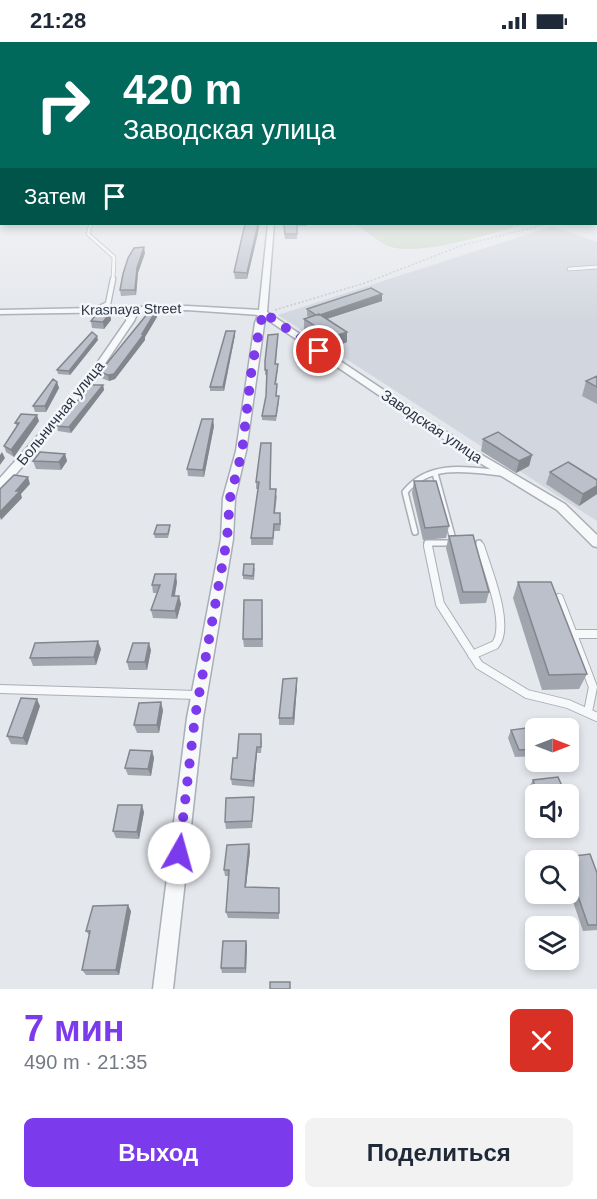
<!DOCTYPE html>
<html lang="ru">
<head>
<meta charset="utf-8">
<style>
	:root { --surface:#fff; --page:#f2f2f3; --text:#1f2937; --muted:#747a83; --accent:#7c3aed }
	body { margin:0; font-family:Helvetica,sans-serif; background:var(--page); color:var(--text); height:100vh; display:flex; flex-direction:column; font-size:22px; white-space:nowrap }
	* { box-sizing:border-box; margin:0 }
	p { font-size:20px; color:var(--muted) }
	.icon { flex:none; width:33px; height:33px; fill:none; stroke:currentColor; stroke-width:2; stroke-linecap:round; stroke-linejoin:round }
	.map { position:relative; height:947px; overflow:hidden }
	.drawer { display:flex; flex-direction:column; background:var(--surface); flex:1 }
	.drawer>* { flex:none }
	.hud { position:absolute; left:0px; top:0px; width:597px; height:183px; box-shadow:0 3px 9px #0003; background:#00695c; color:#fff; overflow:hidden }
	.needle { width:39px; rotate:90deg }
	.buttons { position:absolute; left:525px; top:676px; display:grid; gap:12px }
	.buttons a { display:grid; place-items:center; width:54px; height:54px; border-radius:9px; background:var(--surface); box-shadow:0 3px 9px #0003; font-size:30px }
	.pin { position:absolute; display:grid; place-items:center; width:51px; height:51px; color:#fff; margin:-26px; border:3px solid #fff; border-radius:50%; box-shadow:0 2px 6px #0007 }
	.me { position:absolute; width:66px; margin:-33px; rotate:7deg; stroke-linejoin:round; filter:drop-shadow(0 0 4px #0008) }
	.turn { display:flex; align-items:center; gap:21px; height:126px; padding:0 24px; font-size:27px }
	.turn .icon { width:78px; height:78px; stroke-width:2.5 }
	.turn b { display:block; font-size:42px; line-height:51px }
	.then { display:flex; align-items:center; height:57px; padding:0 24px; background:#0003; gap:12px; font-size:22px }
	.round { display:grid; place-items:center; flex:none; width:63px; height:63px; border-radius:9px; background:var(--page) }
	.head { display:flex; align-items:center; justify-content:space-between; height:102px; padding:0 24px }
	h1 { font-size:36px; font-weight:700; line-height:45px; color:var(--accent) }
	.action { display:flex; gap:12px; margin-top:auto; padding:12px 24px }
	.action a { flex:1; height:69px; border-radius:9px; background:var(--accent); color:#fff; font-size:24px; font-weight:700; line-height:69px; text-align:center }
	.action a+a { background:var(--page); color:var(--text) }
	.status { display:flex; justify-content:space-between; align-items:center; height:42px; padding:0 30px; background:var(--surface); direction:ltr }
	.status svg { height:16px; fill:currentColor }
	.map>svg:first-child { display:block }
</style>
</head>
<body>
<div class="status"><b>21:28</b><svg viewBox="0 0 49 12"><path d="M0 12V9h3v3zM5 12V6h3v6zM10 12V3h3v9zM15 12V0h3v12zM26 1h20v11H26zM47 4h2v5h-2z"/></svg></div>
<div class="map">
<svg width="597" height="947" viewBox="0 0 597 947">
	<rect width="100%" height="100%" fill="#e4e7ec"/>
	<path fill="#d2d6de" d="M553 184 597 200V479L278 273Z"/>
	<path fill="#c9d6c5" d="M355 182H526C495 190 414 217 386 203 375 197 365 188 355 182Z"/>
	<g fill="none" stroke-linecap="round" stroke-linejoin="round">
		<defs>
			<path id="service-far3" d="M91 182 88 192 114 215 113 238
				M569 227 597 225"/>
			<path id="service-far2" d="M98 267 108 262 113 237"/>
			<path id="service-far1" d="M415 490 405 450C429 420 467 427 501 431
				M479 501 480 506
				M428 506 427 501H454L435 431"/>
			<path id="service" d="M428 504 440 562 479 623 527 652 568 662 597 675
				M559 556 593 645 588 670
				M573 592H597
				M472 613 495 603C511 584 487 527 480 504
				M0 647 197 653"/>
			<path id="minor" d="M268 182H274L267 270 475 409 565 462 597 493V505L593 504 557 468 467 413 265 276 246 409 235 456 233 497 203 676 173 947H153L187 676 221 497 223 456 236 409 255 281 258 273 187 268 138 270 134 279 85 351 4 446 0 447V436L79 347 126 279 129 270 0 272V268L187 264 259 268Z"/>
			<path id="secondary" d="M2 167V173L0 174V168Z"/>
		</defs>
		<use href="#service-far3" stroke="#a9aeb7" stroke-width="4.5"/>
		<use href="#service-far2" stroke="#a9aeb7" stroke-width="7"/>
		<use href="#service-far1" stroke="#a9aeb7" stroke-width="8"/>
		<use href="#service" stroke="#a9aeb7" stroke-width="10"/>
		<use href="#minor" stroke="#a9aeb7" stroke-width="3"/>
		<use href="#secondary" stroke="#a9aeb7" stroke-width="3"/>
		<path stroke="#c2c5cb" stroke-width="1.5" stroke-dasharray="2 2" stroke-linecap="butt" d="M275 268 365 241 463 203 547 182"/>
		<use href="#service-far3" stroke="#f7f8fa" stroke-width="3"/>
		<use href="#service-far2" stroke="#f7f8fa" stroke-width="4.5"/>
		<use href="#service-far1" stroke="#f7f8fa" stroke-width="5"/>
		<use href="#service" stroke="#f7f8fa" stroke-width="8"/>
		<use href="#minor" fill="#f7f8fa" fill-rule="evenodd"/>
		<use href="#secondary" fill="#fff" fill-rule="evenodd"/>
	</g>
	<path fill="#a1a5ae" d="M245 182H259L258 191 247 237H235L234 230Z
		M283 182H307V184H297V197H285Z
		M145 211 138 231 136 253 121 254 120 248Z
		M382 252V259L327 277 347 300 332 306 304 287V277L309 275 307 274V267Z
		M110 271 111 278 104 287 92 286 91 279Z
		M157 275 145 295V298L115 337 109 339 101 336 100 330Z
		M278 292 276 322H278V326L276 342H277L276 354 279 359 276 379 262 378V374L266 354 267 333H265V319Z
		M235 293 224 349H210V345Z
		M98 298 70 333 58 332 57 328Z
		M597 334V362L582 354 586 339Z
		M57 340 59 346 46 370H35L33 364Z
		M103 343 104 348 71 391 58 389 56 384Z
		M39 379 14 415 6 410 4 404 17 384 15 381Z
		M214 384 204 435 188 434 187 427Z
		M483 397 532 413 529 424 516 431 481 409Z
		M261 401 271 447 277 454 275 471 281 478 280 489H274L273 503H251V496L258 447H256V440Z
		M65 412 67 419 61 428 36 427 33 419Z
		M550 430 597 438V452L579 464 546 442Z
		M414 439 449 484 446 496 423 498 412 451Z
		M170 487 168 496H155L154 492Z
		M449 494 489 550 486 561 460 562 446 506Z
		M255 526 254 538 243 537V533Z
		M177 540 175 554 181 562 177 577 153 576 151 568 157 551H153L152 543Z
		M518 540 587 632 579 647 542 648 513 556Z
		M262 558 263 605H244L243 597Z
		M101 607 96 623 33 624 30 616Z
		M151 608 147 628H129L127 620Z
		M297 644 294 683H279V676Z
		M40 664 27 703 11 702 7 694Z
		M163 668 159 691H137L134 683Z
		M536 687V714L515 715 508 696 511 688Z
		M262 698 261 711H257L254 745 232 743 231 737 237 716Z
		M152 709 154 716 151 734 128 733 125 726Z
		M533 738 566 753H536V764L529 745Z
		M254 762 252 786 226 787 225 780Z
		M144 770 139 797 116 796 113 789Z
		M250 809 246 845 279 846V877L228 876 226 870 229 834H225L224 828Z
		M590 812 597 831V888L583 889 570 851H568V819H557L559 816Z
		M131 869 119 933H86L82 928 89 893 86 889Z
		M246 899 247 904 246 931H222L221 926Z"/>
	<path fill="#83868d" d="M258 182H259L258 191 247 237V231Z
		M144 205 145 211 138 231 136 253 135 248 137 226Z
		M382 252V259L317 280V273Z
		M156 269 157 275 145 295V298L115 337 109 339 108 333 142 292Z
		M110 271 111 278 104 287 103 280Z
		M235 289V293L224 349 223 345Z
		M347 290V300L332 306V295Z
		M97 294 98 298 70 333 69 329Z
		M57 340 59 346 46 370 45 364Z
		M103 343 104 348 71 391 69 385Z
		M37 373 39 379 14 415 11 408Z
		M213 377 214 384 204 435 203 428Z
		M2 410 5 416 0 423V413Z
		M65 412 67 419 61 428 59 420Z
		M532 413 529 424 516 431 519 419Z
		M28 435 30 442 21 452 22 456 1 478 0 475V470L16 449Z
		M597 444V452L579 464 583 452Z
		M176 532 177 540 173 561 172 554Z
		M179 554 181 562 177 577 175 569Z
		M98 599 101 607 96 623 94 615Z
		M149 601 151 608 147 628 145 620Z
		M297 636V644L294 683 293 676Z
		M37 657 40 664 27 703 23 696Z
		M161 660 163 668 159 691 157 683Z
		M257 705V711L254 745 253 739Z
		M152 709 154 716 151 734 148 727Z
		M142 763 144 770 139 797 137 790Z
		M249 802 250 809 245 852V845Z
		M128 863 131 869 119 933 116 928Z
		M246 899 247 904 246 931 245 926Z"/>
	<path fill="#bbc0ca" stroke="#83868d" stroke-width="1.5" d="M245 182H258L247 231 234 230Z
		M284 182H297V192H285Z
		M144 205 137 226 135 248H120L123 232 128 216 134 206Z
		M371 246 382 252 320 273H316L307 267Z
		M152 266 156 269 142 292H144L114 332 108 333 100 330Z
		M98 270 110 271 103 280 91 279Z
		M319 272 347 290 332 295 304 277Z
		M226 289H235L223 345H210Z
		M92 290 97 294 69 329 57 328Z
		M278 292 275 322H278L275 342H277L276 354H279L276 374H262L266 354 267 328H265V319L268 293Z
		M597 334V345L586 339Z
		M53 337 57 340 45 364H33Z
		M91 343H103L69 385 56 384Z
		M21 372 37 373 11 408 4 404 19 381H15Z
		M202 377H213L203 428 187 427Z
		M498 390 532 413 519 419 483 397Z
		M261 401H271L270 447H276L274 471H280V482H274L273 496H251L259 440H256Z
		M40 410 65 412 59 420 33 419Z
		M568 420 597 438V444L583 452 550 430Z
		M14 433 28 435 16 449H20L0 470V447Z
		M414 439H436L449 484 425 486Z
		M157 483H170L168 492H154Z
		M473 493 489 550H463L449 494Z
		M244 522H254L253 534 243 533Z
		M155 532H176L172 554H179L175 569 151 568 160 543H152Z
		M518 540H551L587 632 549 633Z
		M244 558H262V597H243Z
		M98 599 94 615 30 616 35 601Z
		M133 601H149L145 620H127Z
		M297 636 293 676H279L283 637Z
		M21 656 37 657 23 696 7 694Z
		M161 660 157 683H134L139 661Z
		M541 684 542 687H536V707L519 708 511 688Z
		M239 692H261V705H257L253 739 231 737 233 716H237Z
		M130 708 152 709 148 727 125 726Z
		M558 735 566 753H538L533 738Z
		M254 755 252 779 225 780 226 756Z
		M118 763H142L137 790 113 789Z
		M249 802 245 845 279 846V871L226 870 229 828H224L227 803Z
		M590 812 597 831V883H588L575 845 569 846 568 844V819H560L559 816Z
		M128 863 116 928H82L90 889H86L93 864Z
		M223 899H246L245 926H221Z
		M270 940H290V947H270Z"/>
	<linearGradient id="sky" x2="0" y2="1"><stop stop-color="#8bb4dd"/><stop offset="0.53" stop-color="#f3f4f6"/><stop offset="1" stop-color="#f3f4f6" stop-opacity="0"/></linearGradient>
	<rect width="597" height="279" fill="url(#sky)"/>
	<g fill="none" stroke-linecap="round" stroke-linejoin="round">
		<path stroke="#7c3aed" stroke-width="10" stroke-dasharray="0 18" d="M179 811 195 675 227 497 230 456 242 410 252 324 263 270 319 309"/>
	</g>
	<g text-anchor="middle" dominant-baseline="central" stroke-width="5" stroke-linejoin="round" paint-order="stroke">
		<g font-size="14" fill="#2b3445" stroke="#f4f6f9">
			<text transform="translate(131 267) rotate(-1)">Krasnaya Street</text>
		</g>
		<g font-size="15" fill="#2b3445" stroke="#f4f6f9">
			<text transform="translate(60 371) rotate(-51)">Больничная улица</text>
			<text transform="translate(432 384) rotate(34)">Заводская улица</text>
		</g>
	</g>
</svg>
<div class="buttons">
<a><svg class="needle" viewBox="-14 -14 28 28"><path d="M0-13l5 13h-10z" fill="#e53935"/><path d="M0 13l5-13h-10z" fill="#747a83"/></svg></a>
<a><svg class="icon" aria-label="sound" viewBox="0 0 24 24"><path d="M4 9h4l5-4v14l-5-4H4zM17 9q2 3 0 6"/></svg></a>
<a><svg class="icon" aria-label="search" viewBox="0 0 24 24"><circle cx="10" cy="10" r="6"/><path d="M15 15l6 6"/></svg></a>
<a><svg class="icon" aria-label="layers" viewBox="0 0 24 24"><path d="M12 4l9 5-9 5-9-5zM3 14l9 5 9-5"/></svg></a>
</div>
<div class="pin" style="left:319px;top:309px;background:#d93025"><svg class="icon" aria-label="arrive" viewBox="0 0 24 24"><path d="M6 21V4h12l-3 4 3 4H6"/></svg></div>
<svg class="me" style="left:179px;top:811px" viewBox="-20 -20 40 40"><circle r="19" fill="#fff"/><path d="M0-13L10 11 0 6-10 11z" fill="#7c3aed"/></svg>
<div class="hud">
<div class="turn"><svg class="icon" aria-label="right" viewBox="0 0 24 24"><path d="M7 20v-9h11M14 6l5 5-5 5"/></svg><div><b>420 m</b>Заводская улица</div></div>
<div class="then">Затем<svg class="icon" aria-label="arrive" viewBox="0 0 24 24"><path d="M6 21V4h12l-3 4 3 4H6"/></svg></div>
</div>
</div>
<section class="drawer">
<div class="head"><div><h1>7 мин</h1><p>490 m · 21:35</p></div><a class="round" style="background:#d93025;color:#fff"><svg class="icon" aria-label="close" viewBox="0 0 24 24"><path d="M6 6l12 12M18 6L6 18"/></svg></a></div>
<div class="action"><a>Выход</a><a>Поделиться</a></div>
</section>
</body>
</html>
